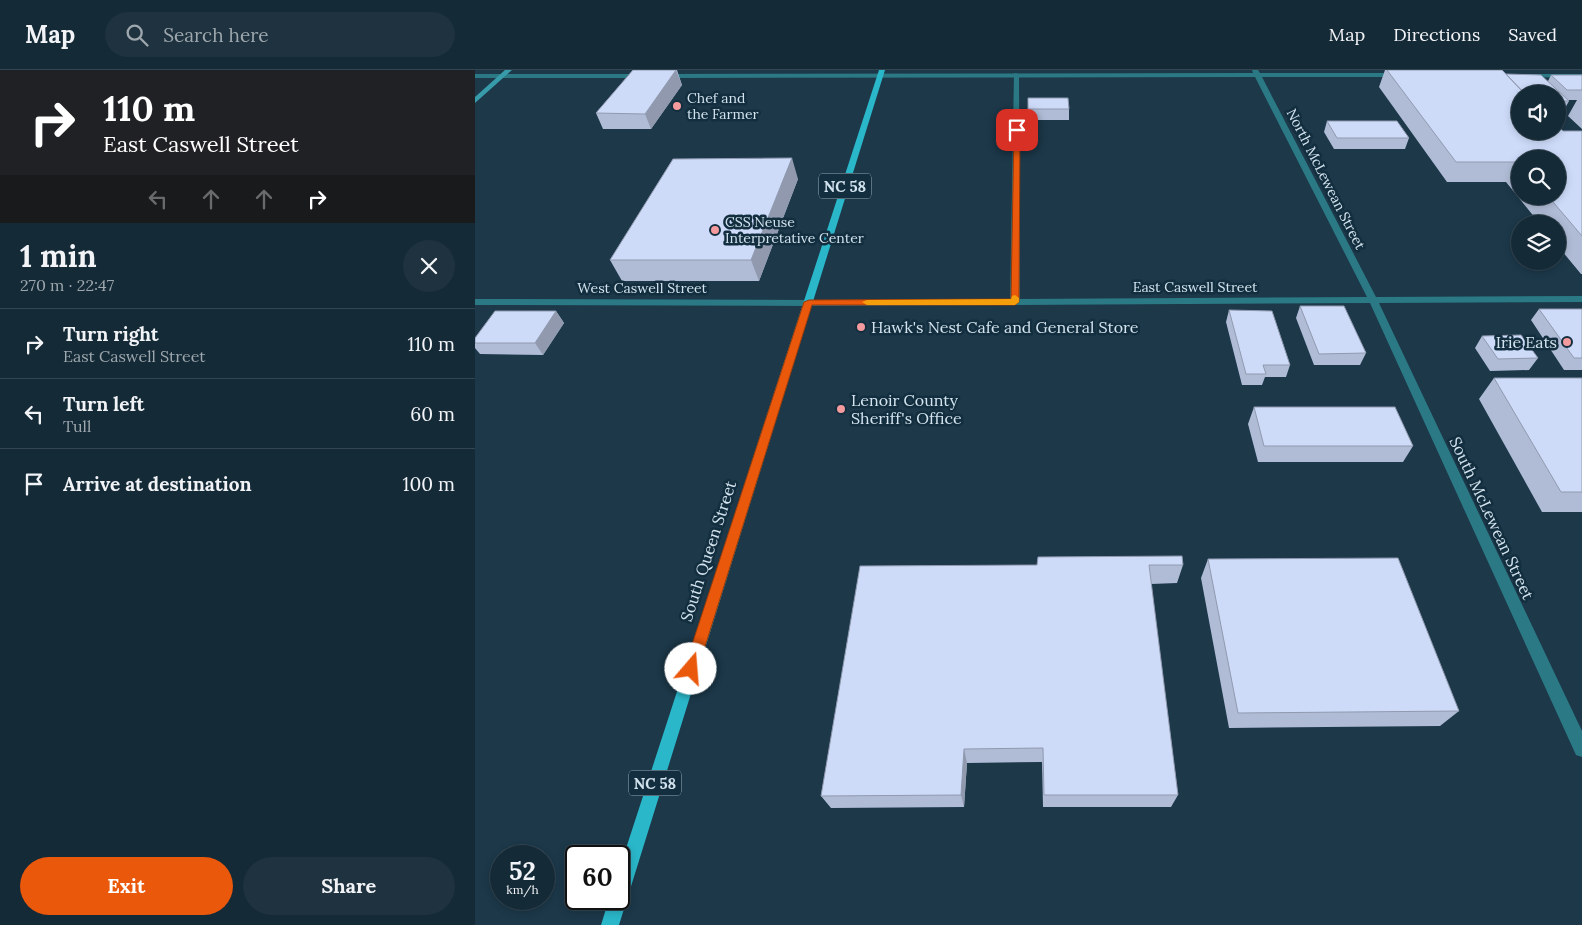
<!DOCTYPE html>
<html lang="en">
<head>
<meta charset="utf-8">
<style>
	:root { --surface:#152a37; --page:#1e323f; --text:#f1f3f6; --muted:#9da7ad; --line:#344652; --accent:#ea580c }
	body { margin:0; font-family:Lora,serif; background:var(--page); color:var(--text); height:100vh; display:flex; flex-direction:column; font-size:19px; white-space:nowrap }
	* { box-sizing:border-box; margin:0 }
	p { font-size:16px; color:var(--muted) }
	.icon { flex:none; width:28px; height:28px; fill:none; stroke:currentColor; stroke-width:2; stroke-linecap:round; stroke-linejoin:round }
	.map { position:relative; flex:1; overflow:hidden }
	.details { display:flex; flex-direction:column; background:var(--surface); width:475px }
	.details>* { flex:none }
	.guide { background:#202124; color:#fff; overflow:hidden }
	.controls { position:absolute; left:1036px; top:15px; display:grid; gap:10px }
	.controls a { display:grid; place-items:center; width:55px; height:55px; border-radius:50%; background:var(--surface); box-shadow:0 2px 8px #0003,0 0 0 1px var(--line); font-size:25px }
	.speed { position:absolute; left:15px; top:775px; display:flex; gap:10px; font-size:25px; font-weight:700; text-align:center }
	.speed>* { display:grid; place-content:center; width:65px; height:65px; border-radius:50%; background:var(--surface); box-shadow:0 2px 8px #0003,0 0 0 1px var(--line); line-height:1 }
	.speed small { font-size:12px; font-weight:400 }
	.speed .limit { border:2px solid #111; border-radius:8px; background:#fff; color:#111 }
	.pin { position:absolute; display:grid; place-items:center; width:42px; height:42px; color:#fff; margin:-21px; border-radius:10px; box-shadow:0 2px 8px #0006 }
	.me { position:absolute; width:55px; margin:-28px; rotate:18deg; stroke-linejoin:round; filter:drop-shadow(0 0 4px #0008) }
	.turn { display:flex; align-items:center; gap:18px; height:105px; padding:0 20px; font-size:22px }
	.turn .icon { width:65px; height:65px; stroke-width:2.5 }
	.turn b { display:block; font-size:35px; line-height:42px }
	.lanes { display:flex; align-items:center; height:48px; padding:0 20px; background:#0003; justify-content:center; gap:25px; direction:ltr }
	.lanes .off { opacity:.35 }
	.round { display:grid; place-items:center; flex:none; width:52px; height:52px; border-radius:26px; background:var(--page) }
	.overview { display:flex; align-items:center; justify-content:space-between; height:85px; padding:0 20px }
	h1 { font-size:30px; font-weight:700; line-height:38px }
	.button { display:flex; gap:10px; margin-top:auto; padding:10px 20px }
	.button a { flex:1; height:58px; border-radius:30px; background:var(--accent); color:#fff; font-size:20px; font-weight:700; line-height:58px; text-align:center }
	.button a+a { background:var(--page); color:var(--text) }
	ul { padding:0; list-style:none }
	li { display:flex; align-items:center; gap:15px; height:70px; padding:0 20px; border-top:1px solid var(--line) }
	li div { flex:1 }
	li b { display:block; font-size:19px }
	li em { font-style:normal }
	header { display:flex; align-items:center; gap:30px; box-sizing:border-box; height:70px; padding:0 25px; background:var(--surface); border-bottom:1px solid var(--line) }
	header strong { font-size:24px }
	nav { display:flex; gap:28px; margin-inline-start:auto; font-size:18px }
	.search { width:350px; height:45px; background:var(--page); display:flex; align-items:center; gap:12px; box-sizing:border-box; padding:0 18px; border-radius:28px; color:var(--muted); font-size:19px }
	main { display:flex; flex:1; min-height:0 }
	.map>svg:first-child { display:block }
</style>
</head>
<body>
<header>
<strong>Map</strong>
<div class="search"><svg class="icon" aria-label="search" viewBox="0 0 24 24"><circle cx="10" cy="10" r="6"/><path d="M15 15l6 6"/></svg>Search here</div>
<nav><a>Map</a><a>Directions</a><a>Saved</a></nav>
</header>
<main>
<section class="details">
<div class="guide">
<div class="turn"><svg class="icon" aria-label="right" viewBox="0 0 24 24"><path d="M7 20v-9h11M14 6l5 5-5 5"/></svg><div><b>110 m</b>East Caswell Street</div></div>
<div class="lanes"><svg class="icon off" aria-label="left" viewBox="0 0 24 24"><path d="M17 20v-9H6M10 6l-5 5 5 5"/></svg><svg class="icon off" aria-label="ahead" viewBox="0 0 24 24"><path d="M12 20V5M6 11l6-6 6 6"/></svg><svg class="icon off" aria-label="ahead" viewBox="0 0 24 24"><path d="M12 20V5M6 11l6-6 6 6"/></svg><svg class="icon" aria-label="right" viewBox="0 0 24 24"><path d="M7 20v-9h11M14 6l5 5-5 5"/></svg></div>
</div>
<div class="overview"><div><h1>1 min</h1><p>270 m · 22:47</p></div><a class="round"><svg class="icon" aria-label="close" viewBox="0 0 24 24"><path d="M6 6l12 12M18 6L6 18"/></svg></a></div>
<ul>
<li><svg class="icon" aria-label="right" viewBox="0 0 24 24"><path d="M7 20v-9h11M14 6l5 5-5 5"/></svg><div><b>Turn right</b><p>East Caswell Street</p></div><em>110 m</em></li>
<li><svg class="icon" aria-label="left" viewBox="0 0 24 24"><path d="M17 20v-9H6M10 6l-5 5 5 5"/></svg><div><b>Turn left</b><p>Tull</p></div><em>60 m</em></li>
<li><svg class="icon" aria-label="arrive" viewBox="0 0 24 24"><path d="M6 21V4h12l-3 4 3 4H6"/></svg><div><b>Arrive at destination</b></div><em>100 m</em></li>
</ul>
<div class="button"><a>Exit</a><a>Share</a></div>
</section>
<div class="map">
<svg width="1107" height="855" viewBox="0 0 1107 855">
	<rect width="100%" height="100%" fill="#1c3849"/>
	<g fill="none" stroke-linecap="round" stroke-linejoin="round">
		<path fill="#2b7985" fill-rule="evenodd" d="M539 3 544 4 545 232 540 235 535 232Z"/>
		<path fill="#2b7985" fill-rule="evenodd" d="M777 0H783L785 3H925L928 5 925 7H787L901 227 1107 226V232L904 233 1107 661V687L1101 685 895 233 334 236 0 235V229L334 230 892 227 780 7 187 8 184 6 187 4 778 3Z
			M0 4H167L170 6 167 8H0Z
			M1050 4H1107V8L1048 7 1047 6Z"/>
		<path fill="#389baa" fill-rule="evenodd" d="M30 0H37L0 33V27Z"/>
		<path fill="#2ab7ca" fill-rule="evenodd" d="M404 0H410L144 855H126L134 829H144V800Z"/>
	</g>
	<path fill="#b0bcd6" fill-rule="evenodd" d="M158 0H202L207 15 176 59H128L121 43Z
		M910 0H1027L1031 4 1073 11 1076 5H1107V59L1093 46 1102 30H1093L1094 31 1088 42H1082V24H1045L1088 61H1107V204H1106L1082 175V154H1065L1031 112H972L904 17ZM1045 89 1082 126H1045Z
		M553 28 594 39V50H553Z
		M852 51 934 68 930 79H859L849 62Z
		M323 109 284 211H147L135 190Z
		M825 236 891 283 885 295H839L821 248Z
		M1064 239H1107V300H1089L1056 250Z
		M754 240 815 295 811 307H790L787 315H767L751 252Z
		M81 241 89 253 68 285 5 284 0 278V268Z
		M1007 266 1063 288 1054 300 1015 301 1000 278Z
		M1019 308H1107V442H1067L1004 329Z
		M779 337 938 376 928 392H783L773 354Z
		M733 489 984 641 965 656 754 658 726 508Z
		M562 495H708L702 513 676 514 703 725 696 737H568L567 692 492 693 489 737 356 738 346 726Z"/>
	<path fill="#9099ae" d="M201 0 207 15 176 59 170 44Z
		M317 88 323 109 284 211 276 190Z
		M81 241 89 253 68 285 60 273Z
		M489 679 492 693 489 737 486 725Z"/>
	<path fill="#cddbf9" stroke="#9099ae" d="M158 0H201L170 44 121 43Z
		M912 0H1027L1050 24H1045V61H1082V56L1088 61H1107V166L1073 126H1082V89H1045V94L1042 92H981Z
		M1031 4 1066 5 1094 31H1082V24H1050Z
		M1076 5H1107V20H1092Z
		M553 28H593L594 39H553Z
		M852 51H922L934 68H862Z
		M317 88 276 190H135L198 89Z
		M825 236H869L891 283 844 284Z
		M1064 239H1107V288H1099Z
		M754 240 797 241 815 295H788L791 304H771Z
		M20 241H81L60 273H0V268Z
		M1046 265 1063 288 1023 289 1007 266Z
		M1019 308H1107V422H1086Z
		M779 337H920L938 376H789Z
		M707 486 708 495H674L703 725H569L568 678 489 679 486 725 346 726 385 496 562 495 563 487Z
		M923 488 984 641 763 643 733 489Z"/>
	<path fill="#ea580c" stroke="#983908" d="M539 59 545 60 544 232 540 235H337L223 599 221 603 216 605 211 603 209 599 329 232 334 230 536 229Z"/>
	<path fill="#f59e0b" d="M540 225 544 228V232L540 235H392L387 232 392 230 536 229 537 226Z"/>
	<g fill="#f59b9d" stroke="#122e3f" stroke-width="2">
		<circle cx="202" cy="36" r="5"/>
		<circle cx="240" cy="160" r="5"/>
		<circle cx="386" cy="257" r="5"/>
		<circle cx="1092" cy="272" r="5"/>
		<circle cx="366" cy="339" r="5"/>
	</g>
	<g text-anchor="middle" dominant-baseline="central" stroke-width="5" stroke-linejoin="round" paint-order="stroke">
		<g font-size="14" fill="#d4e4ef" stroke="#122e3f" text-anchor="start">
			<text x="212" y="28">Chef and<tspan x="212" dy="16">the Farmer</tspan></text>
			<text x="250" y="152">CSS Neuse<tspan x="250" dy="16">Interpretative Center</tspan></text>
		</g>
		<g font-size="14" fill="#d4e4ef" stroke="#122e3f">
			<text transform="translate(851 109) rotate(63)">North McLewean Street</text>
			<text x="720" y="217">East Caswell Street</text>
			<text x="167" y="218">West Caswell Street</text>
		</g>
		<g fill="#122e3f" stroke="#9aadba" stroke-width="1">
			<rect x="344" y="103.5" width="52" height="25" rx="4"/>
			<rect x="154" y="700.5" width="52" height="25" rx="4"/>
		</g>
		<g font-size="15" font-weight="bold" fill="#d4e4ef">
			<text x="370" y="116">NC 58</text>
			<text x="180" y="713">NC 58</text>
		</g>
		<g font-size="16" fill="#d4e4ef" stroke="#122e3f" text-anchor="start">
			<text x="396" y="257">Hawk's Nest Cafe and General Store</text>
			<text x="1082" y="272" text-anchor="end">Irie Eats</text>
			<text x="376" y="330">Lenoir County<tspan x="376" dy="18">Sheriff's Office</tspan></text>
		</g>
		<g font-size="16" fill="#d4e4ef" stroke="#122e3f">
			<text transform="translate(1017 448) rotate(65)">South McLewean Street</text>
			<text transform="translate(233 481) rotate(-72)">South Queen Street</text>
		</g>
	</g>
</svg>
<div class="controls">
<a><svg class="icon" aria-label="sound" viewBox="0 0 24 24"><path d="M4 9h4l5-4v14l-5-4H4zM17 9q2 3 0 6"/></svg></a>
<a><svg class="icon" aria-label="search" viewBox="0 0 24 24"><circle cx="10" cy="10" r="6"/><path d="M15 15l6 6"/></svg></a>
<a><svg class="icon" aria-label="layers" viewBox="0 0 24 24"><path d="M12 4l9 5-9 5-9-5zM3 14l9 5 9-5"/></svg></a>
</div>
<div class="speed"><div>52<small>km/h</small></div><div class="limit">60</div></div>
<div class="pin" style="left:542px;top:60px;background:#d93025"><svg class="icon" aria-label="arrive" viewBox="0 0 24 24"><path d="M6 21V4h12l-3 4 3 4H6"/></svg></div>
<svg class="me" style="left:216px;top:599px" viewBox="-20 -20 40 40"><circle r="19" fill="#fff"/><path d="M0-13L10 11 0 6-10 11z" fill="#ea580c"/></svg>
</div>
</main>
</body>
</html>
